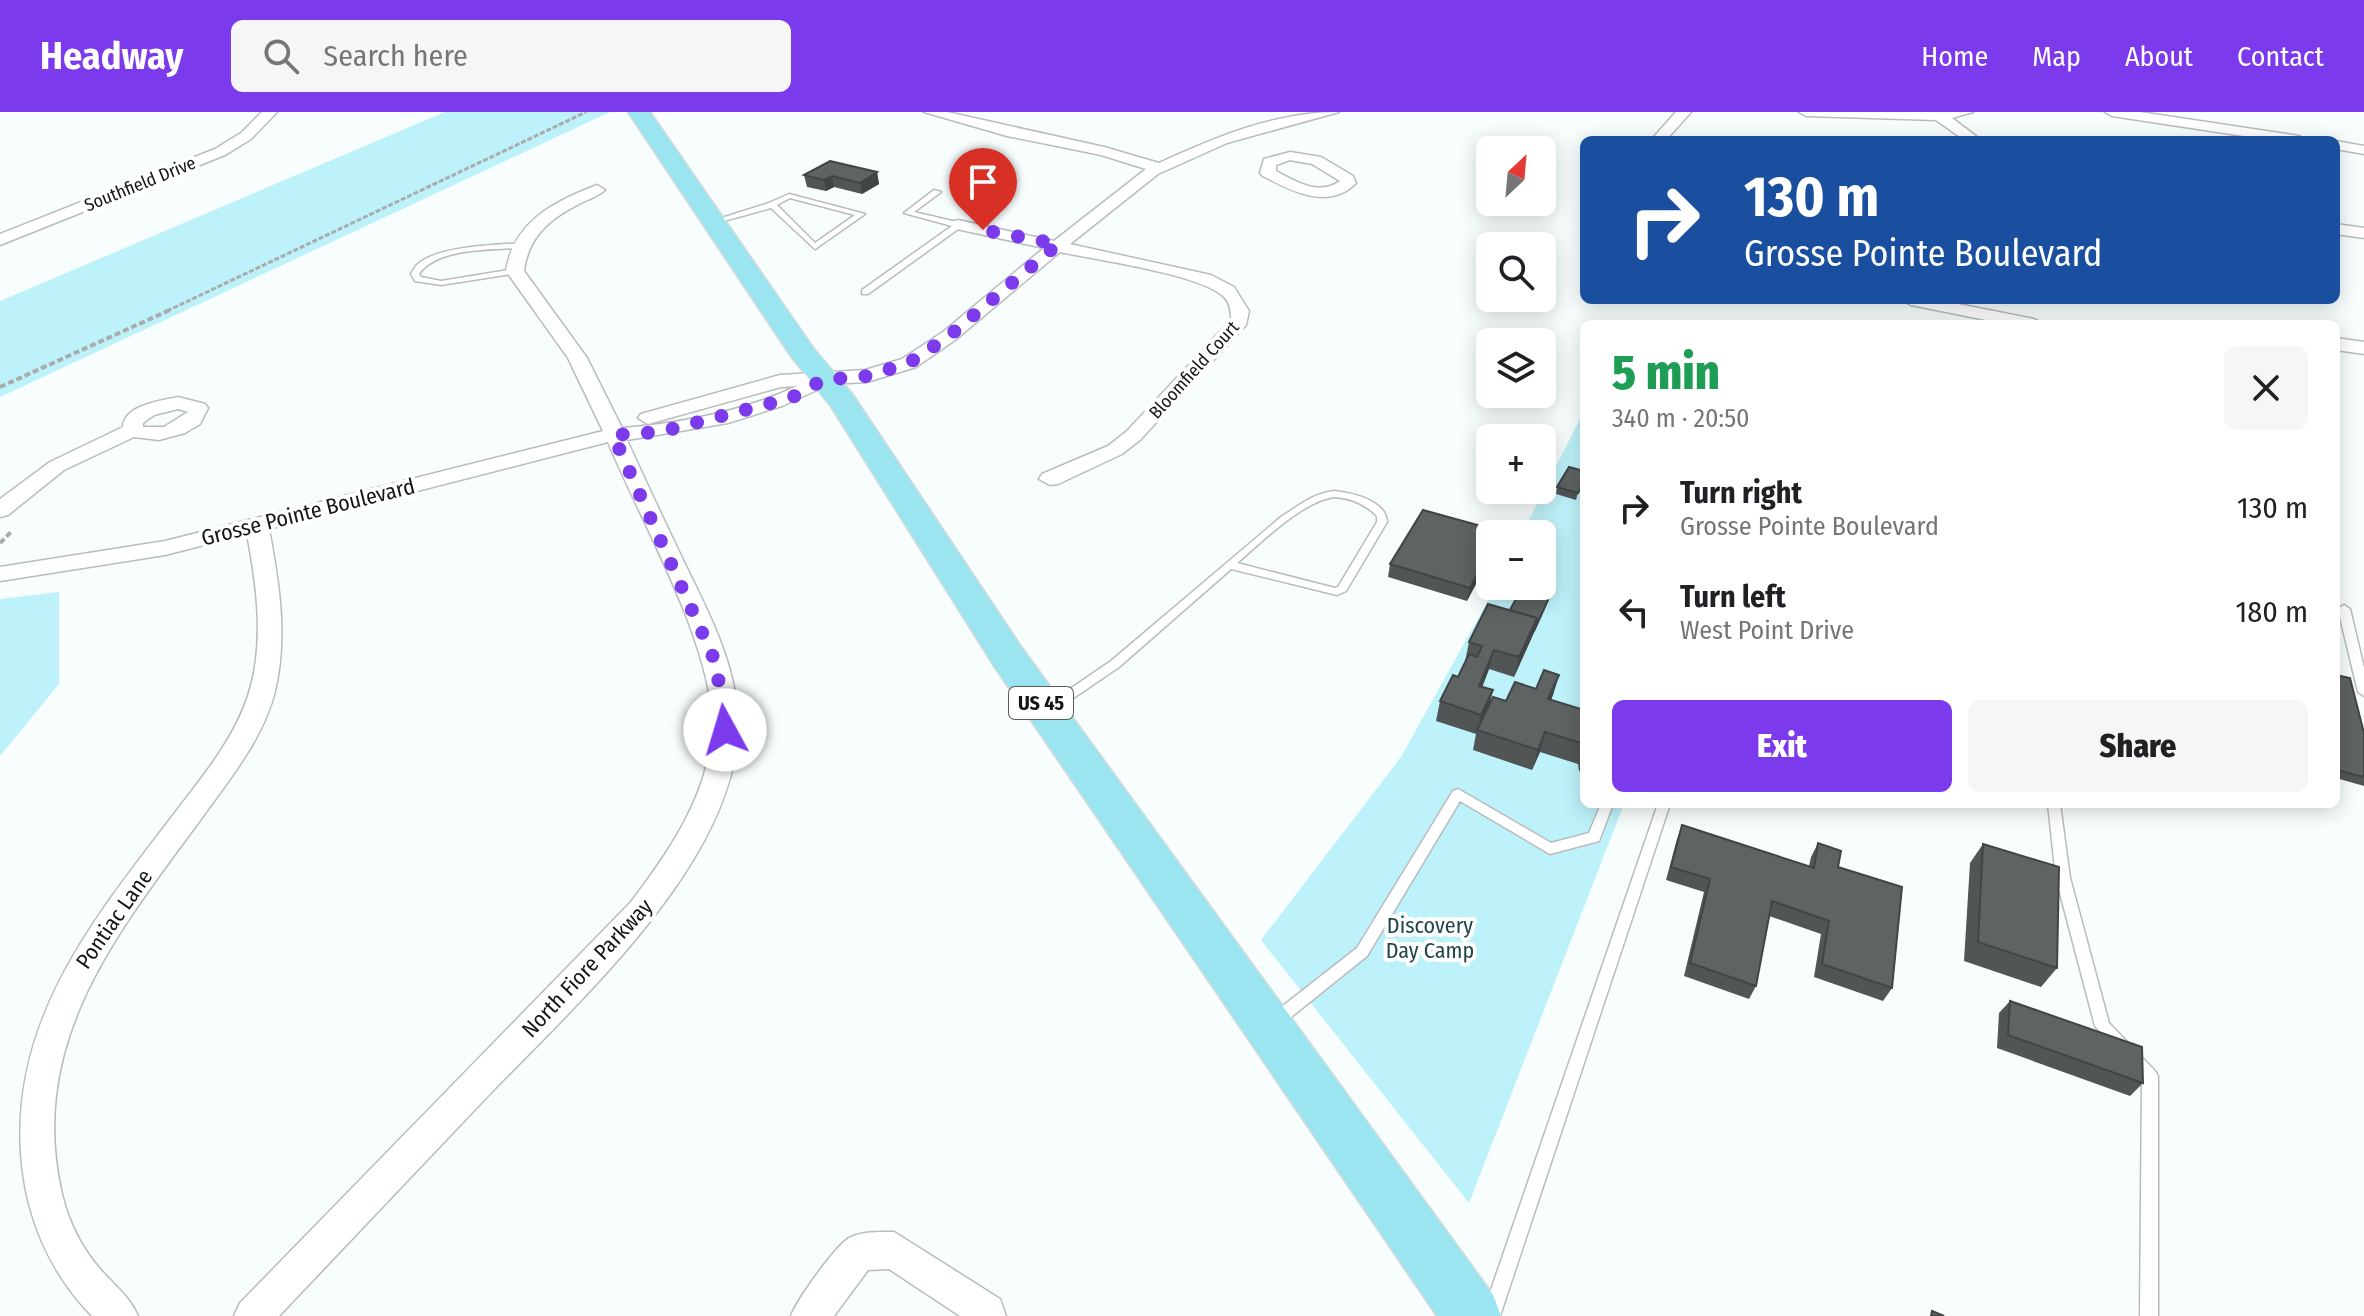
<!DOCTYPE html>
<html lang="en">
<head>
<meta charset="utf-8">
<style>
	:root { --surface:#fff; --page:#f6f6f6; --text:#202124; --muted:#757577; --accent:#7c3aed }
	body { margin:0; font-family:"Fira Sans Condensed",sans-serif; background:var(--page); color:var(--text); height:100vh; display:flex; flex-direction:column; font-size:30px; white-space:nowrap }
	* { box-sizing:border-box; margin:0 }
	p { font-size:26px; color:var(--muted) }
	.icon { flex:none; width:44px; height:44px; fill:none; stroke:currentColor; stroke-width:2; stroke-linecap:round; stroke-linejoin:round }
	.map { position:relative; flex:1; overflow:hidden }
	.side { position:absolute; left:1580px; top:208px; width:760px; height:488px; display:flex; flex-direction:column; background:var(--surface); border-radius:12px; box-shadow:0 4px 20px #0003 }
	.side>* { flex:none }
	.hud { position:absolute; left:1580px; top:24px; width:760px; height:168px; border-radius:12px; box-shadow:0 4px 20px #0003; background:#1a4fa0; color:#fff; overflow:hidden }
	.needle { width:52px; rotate:26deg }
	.fabs { position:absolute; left:1476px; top:24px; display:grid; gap:16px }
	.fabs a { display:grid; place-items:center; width:80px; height:80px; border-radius:12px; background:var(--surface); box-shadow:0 4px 20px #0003; font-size:40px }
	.pin { position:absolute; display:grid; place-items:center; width:68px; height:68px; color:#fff; margin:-82px -34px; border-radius:50% 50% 50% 0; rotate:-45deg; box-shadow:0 0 8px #0007 }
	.pin .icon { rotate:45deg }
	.me { position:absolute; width:88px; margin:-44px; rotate:354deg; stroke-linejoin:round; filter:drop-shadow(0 0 6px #0008) }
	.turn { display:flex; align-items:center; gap:28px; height:168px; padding:0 32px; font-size:36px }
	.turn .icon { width:104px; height:104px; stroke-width:2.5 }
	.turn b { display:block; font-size:56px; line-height:68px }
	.round { display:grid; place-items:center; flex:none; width:84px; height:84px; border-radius:12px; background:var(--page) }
	.summary { display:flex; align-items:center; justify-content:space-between; height:136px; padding:0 32px }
	h1 { font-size:48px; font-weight:800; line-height:60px; color:#1e9e55 }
	.cta { display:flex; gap:16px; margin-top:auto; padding:16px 32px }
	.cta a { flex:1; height:92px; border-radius:12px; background:var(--accent); color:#fff; font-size:32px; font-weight:800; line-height:92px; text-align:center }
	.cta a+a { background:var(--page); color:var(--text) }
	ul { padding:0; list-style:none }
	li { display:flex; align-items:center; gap:24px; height:104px; padding:0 32px }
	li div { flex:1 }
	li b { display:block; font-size:30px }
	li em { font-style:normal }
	header { display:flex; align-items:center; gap:48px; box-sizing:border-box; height:112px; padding:0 40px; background:var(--accent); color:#fff }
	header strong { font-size:38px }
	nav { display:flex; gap:44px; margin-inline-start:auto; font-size:28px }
	.search { width:560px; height:72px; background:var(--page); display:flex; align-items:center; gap:20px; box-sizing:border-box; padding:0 28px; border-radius:12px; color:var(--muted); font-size:30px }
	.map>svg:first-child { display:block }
</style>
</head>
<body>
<header>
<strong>Headway</strong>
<div class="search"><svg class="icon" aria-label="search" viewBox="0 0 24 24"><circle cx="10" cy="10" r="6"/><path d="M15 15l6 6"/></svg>Search here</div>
<nav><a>Home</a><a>Map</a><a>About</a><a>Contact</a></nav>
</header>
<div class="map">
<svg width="2364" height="1204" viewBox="0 0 2364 1204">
	<rect width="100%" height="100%" fill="#f8fdfd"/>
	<path fill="#bef2fa" d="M445 0H610L0 285V189Z
		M1584 299V692H1624L1469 1091 1261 828 1401 645 1496 474H1542V422H1522Z
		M59 480V572L0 644V487Z"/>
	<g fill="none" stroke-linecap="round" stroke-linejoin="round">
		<defs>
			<path id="service" d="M934 78 941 80 914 100 961 111V115L868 182H862V178L952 114 904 101Z
				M789 82 865 102 815 137 771 96 713 112 709 110 769 91ZM790 86 855 103 815 131 777 93Z
				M523 131H526V135C495 139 438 134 419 162L421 165 441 169 515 157 519 159 518 161 441 173 415 169 411 162C413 159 415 154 418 152 438 134 497 133 523 131Z
				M1334 379C1352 381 1386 388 1387 410L1346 479 1337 483 1231 457 1119 555 1053 600H1045L1043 597 1045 594 1111 549 1281 405C1298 394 1314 381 1334 379ZM1334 385C1351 386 1365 392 1377 404V410L1338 475 1335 476 1237 451C1262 430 1301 390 1334 385Z
				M2344 493 2350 497 2364 556V584L2358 580 2338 497Z
				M1458 677 1551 731 1589 721 1601 692H1613L1599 729 1550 742 1460 689 1367 844 1280 914 1275 916 1270 914 1268 909 1270 904 1357 836 1453 679Z
				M1658 692H1670L1500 1204H1482Z
				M2048 692H2060L2070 766 2109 911 2155 959 2158 964V1204H2140L2142 967 2095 914 2056 766Z"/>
			<path id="minor" d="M262 0H277L251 27 225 43 0 133V122L215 37 241 21Z
				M924 0H947L1104 35 1159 51C1216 25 1275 0 1339 0L1227 31 1158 62 1070 132 1211 163 1234 175 1249 199 1246 213 1140 328 1122 342 1058 372 1050 373 1039 367 1042 362 1108 334 1126 320 1231 208C1231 199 1230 191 1224 185 1201 162 1096 148 1060 140L955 228 916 255 867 270 830 272 782 294 728 311 627 328C645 368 664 408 683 448 705 493 732 544 737 595 752 739 573 894 483 989 415 1061 347 1132 279 1204H234L240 1191 631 790C669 740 710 681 712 615 714 534 640 408 608 330L269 417C279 470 288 525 275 579 264 624 233 663 206 700 121 817 26 927 62 1082 69 1111 81 1135 100 1157 114 1173 130 1185 138 1204H92C49 1160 25 1103 21 1041 12 905 96 804 174 702 202 665 233 629 248 584 265 532 257 475 247 422L165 443 0 469V455L165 429 603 319 568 246 506 159C513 112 551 91 592 75L597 73 605 78C597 85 586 88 577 93 548 108 528 126 524 159L587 246 622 316C682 311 742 300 797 274L781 275 648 312 638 306 641 302 780 263 865 258 902 247 943 220 1044 136 952 116V110L958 108 1054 129 1146 57 1101 43 1007 24Z
				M1676 0H1691L1666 28H1651Z
				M1799 0H1973L1952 6 1981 28H1964L1936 8 1806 4Z
				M2105 0H2140L2299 24 2306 28H2270L2112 4Z
				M2336 29 2364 34V42L2336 37Z
				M1290 40 1321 45 1353 64 1356 71C1329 99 1291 79 1263 64L1260 61 1264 47ZM1290 48 1312 52 1340 69C1319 84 1296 70 1276 59V53Z
				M2336 112 2364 116V126L2336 122Z
				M1902 188H1938L2034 207 2043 212H2006L1911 193Z
				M2336 226 2364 230V242L2336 238Z
				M178 285 205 292 208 296 200 312 185 321 159 328 134 325 64 358 8 403 0 405V387L50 350 123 315C124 293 160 289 178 285ZM178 297 188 300 164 315H143V311L154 303Z
				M894 1120 1000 1187 1006 1204H960L889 1157 868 1158 834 1204H791C797 1188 837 1131 851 1125 864 1119 880 1120 894 1120Z"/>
			<path id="primary" d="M628 0H650L814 237 853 283 1022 536 1493 1183 1501 1204H1437L994 554 830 293 790 243Z"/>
		</defs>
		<use href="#service" stroke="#b8bcbd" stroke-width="3"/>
		<use href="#minor" stroke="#b8bcbd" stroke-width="3"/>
		<use href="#primary" stroke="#d9dada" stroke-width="3"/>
		<path stroke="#a8acac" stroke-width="3" stroke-dasharray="5 2" stroke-linecap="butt" d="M167 199 586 0"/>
		<path stroke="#a8acac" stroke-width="4" stroke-dasharray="6 3" stroke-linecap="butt" d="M0 275 172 197
			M0 431 12 419"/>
		<use href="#service" fill="#fff" fill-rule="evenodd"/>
		<use href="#minor" fill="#fff" fill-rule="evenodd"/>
		<use href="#primary" fill="#9ae5ef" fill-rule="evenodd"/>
	</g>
	<path fill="#515555" d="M877 60 879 72 862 82 834 75 826 79 807 75 804 63Z
		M1584 359 1576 388 1556 382 1557 375Z
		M1499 419V422H1490V445L1467 489 1388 465 1390 452Z
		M1550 485 1514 565 1489 557 1482 575 1493 578 1489 592 1506 589 1536 577 1559 563 1551 588 1584 598V661L1579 659 1578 652 1540 640 1532 658 1473 638 1476 622 1436 609 1440 589 1458 565 1465 550 1469 530 1510 498Z
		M2336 563 2364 621V674L2336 666Z
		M1682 713 1809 754 1811 745 1818 731 1838 755 1892 876 1883 889 1814 865 1821 822 1769 804 1756 874 1749 887 1684 864 1704 780 1666 768 1677 727Z
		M1983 732 2057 856 2041 875 1964 849 1970 751Z
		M2010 889 2143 971 2130 984 1997 936 1999 901Z"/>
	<path fill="#424545" d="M877 60 879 72 862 82 860 71Z
		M832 64 834 75 826 79 824 68Z
		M1490 437V445L1467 489 1470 476Z
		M1552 479 1550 485 1514 565 1519 545 1537 506Z
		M1494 538 1489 557 1475 594 1479 574Z
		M1559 563 1553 583 1543 607 1548 587Z
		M1493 578 1488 598 1478 618 1481 603Z
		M1545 620 1540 640 1532 658 1538 638Z"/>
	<path fill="#5e6363" stroke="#424545" stroke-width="2" d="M830 49 877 60 860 71 832 64 824 68 804 63Z
		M1569 355 1584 359V370L1578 381 1557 375Z
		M1423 398 1499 419 1498 422H1490V437L1470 476 1390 452Z
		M1523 474H1534L1552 479 1534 519 1537 506 1510 498Z
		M1488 492 1537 506 1519 545 1494 538 1479 574 1493 578 1481 603 1440 589 1453 563 1458 565 1469 542 1477 545 1482 534 1469 530Z
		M1544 558 1559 563 1548 587 1584 598V632L1545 620 1538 638 1477 618 1493 585 1506 589 1515 570 1536 577Z
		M2336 563 2350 566 2364 621V665L2337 658 2336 652Z
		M1682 713 1814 756 1818 731 1841 739 1838 755 1902 775 1892 876 1822 852 1829 809 1772 789 1756 874 1690 851 1710 767 1671 755Z
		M1983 732 2059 755 2057 856 1978 830Z
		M2010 889 2142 935 2143 971 2008 923Z
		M1932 1199 1944 1204H1931Z"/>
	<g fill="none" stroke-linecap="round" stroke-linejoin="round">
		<path stroke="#7c3aed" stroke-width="14" stroke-dasharray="0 25.2" d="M725 618V600L714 547 613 323 660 320 791 286 823 268 867 264 909 251 949 224 1058 132 983 118"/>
	</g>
	<g text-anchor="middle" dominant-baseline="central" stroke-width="8" stroke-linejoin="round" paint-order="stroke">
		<g font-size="18" fill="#141616" stroke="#fff">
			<text transform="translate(140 72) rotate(-22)">Southfield Drive</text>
			<text transform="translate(1194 258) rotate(-48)">Bloomfield Court</text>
		</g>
		<rect fill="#fff" stroke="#5a5c5c" stroke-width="2" x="1009" y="575" width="64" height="32" rx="6"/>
		<g font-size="20" font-weight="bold" fill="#141616">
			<text x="1041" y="591">US 45</text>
		</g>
		<g font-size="22" fill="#141616" stroke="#fff">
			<text transform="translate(308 400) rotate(-14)">Grosse Pointe Boulevard</text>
			<text transform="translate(114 807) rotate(-55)">Pontiac Lane</text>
			<text transform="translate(587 856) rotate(-47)">North Fiore Parkway</text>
		</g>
		<g font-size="22" fill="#20454b" stroke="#fff">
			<text x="1430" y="813">Discovery<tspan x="1430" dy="25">Day Camp</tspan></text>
		</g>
	</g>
</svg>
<div class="fabs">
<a><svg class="needle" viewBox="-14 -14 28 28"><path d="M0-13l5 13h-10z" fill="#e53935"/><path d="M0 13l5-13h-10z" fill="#757577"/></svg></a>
<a><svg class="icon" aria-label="search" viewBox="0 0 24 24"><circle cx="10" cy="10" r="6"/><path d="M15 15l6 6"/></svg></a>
<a><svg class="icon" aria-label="layers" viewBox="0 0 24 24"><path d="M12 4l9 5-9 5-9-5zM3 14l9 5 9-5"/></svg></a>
<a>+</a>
<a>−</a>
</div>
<div class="pin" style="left:983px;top:118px;background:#d93025"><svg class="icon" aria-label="arrive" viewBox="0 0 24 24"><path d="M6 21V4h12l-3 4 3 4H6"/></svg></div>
<svg class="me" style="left:725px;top:618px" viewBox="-20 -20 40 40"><circle r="19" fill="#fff"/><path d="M0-13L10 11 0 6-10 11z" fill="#7c3aed"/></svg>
<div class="hud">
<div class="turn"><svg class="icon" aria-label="right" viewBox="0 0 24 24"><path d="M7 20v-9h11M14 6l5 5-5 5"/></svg><div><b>130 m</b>Grosse Pointe Boulevard</div></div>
</div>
<section class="side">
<div class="summary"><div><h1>5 min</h1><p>340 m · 20:50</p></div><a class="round"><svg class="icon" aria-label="close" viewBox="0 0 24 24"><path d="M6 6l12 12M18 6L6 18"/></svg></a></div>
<ul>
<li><svg class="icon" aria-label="right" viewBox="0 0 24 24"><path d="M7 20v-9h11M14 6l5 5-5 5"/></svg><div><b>Turn right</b><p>Grosse Pointe Boulevard</p></div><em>130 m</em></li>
<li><svg class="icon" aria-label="left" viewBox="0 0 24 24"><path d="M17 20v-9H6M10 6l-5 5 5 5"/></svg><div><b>Turn left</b><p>West Point Drive</p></div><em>180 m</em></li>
</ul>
<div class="cta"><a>Exit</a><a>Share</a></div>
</section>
</div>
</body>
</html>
